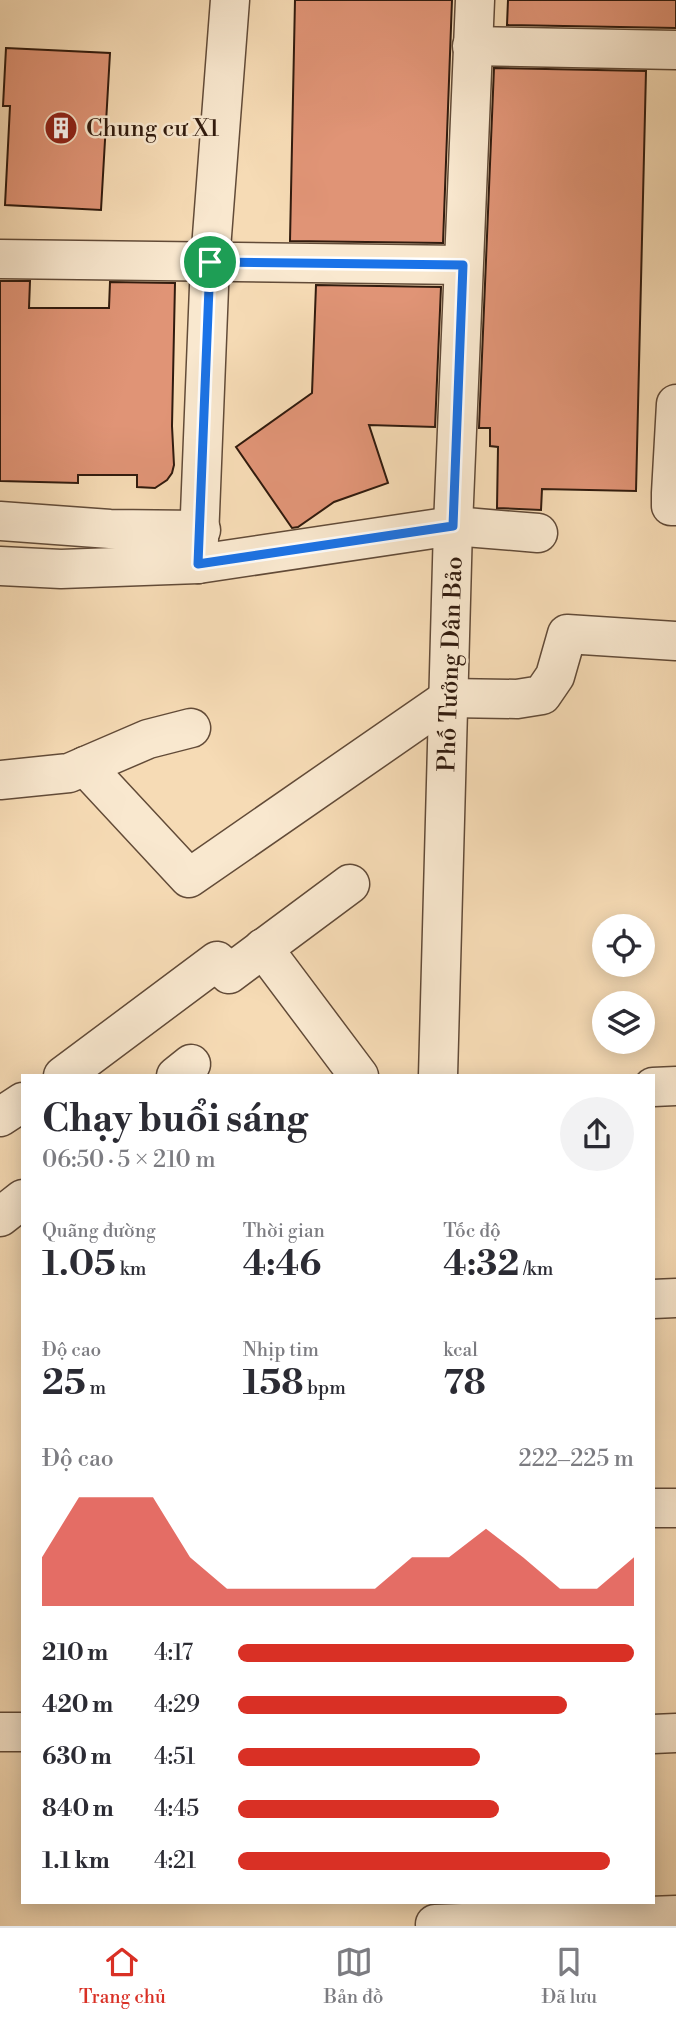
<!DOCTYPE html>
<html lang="vi">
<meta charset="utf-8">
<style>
body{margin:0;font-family:"Libre Bodoni",serif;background:#f2f2f3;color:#2b2b33;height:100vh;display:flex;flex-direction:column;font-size:26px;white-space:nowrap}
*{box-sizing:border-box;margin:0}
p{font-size:23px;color:#7c7c81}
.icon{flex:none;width:38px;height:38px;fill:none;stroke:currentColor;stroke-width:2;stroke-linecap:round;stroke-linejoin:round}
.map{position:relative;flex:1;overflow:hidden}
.sheet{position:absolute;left:21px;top:1074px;width:634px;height:830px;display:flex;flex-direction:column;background:#fff;border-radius:0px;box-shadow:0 4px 18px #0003}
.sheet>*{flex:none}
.fabs{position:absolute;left:592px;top:914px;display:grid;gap:14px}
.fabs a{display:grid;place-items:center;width:63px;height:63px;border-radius:50%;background:#fff;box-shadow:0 4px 18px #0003;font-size:35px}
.pin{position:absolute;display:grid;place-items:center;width:60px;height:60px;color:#fff;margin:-30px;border:4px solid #fff;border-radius:50%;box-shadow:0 2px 7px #0007}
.round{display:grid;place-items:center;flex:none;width:74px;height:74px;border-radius:37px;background:#f2f2f3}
.summary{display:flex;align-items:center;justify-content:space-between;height:119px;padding:0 21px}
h1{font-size:38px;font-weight:700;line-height:52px}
.metrics{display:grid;grid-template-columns:repeat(3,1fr);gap:10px;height:119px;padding:7px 21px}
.metrics div{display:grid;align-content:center}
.metrics b{font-size:35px;font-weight:700}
.metrics small{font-size:19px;font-weight:400}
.metrics p{font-size:19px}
.chart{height:196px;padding:14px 21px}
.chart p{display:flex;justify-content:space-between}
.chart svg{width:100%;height:126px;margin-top:7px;fill:#d93025;opacity:.7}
ul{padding:0 21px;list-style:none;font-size:23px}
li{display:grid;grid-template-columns:112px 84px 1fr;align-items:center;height:52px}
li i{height:18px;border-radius:9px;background:#d93025}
.dock{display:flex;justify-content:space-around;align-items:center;height:98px;border-top:2px solid #e1e1e2;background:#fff;font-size:19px;color:#7c7c81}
.dock a{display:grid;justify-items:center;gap:4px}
.dock .on{color:#d93025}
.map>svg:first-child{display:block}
.building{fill:#e09476;stroke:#311b0e;stroke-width:2}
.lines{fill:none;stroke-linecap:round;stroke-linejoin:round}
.minor-casing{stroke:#624b38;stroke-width:41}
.minor{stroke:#f9e8cf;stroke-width:38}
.route-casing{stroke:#fff;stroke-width:14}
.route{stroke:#1a73e8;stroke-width:9}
.labels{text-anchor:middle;stroke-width:5;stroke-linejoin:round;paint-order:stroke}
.poi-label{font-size:24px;fill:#311b0e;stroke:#f9e8cf;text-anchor:start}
.street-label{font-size:24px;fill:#311b0e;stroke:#f9e8cf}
</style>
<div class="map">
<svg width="676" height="1926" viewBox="0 0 676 1926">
<rect width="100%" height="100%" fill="#f6dbb5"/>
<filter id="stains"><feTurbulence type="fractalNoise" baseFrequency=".00286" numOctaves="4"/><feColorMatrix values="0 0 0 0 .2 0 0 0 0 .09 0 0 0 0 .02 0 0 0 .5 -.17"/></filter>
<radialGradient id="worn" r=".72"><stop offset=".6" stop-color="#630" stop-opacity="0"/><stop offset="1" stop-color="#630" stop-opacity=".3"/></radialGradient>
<g class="building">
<path d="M295,0H452L443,243L290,241Z"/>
<path d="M508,0H676V28L507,25Z"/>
<path d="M6,48L110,53L101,210L5,205L10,106H3Z"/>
<path d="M494,68L646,71L636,491L542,489L541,510L497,508L498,447L490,446V428H479Z"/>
<path d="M0,281H30L29,308H109L110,282L175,283L172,426L174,465L172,473L167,480L155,488L137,487V475H78V483L0,481Z"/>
<path d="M316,285L441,287L435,427L369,425L388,483L334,502L298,527L292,528L236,447L312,393Z"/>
</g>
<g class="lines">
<defs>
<g id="minor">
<path d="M472,46L676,50"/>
<path d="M0,259L463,265"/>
<path d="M676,404L671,493V506H676"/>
<path d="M0,521L110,529L201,530"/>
<path d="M198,564L210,262L230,0"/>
<path d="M0,566L61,569L198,564L453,526L538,533"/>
<path d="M85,766L189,878L449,698L517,699L542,695L555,676L567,634L676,641"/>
<path d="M0,780L69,773L148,739L191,728"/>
<path d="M263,948L359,1076"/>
<path d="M63,1076L217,961L229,974L350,884"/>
<path d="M176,1076L191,1064"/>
<path d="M438,1076L453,526L475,0"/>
<path d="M653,1087L676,1086"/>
<path d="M0,1117L23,1102"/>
<path d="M0,1217L23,1199"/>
<path d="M653,1299L676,1298"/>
<path d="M653,1508H676"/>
<path d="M0,1732H23"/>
<path d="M653,1734L676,1733"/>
<path d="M435,1924L676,1915"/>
</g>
</defs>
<use href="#minor" class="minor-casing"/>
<use href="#minor" class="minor"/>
</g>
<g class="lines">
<defs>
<path id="route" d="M210,262L463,265L453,526L198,564Z"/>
</defs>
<use href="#route" class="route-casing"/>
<use href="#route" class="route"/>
</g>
<defs>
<symbol id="building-disc" viewBox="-11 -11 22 22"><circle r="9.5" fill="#8f2418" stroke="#f9e8cf"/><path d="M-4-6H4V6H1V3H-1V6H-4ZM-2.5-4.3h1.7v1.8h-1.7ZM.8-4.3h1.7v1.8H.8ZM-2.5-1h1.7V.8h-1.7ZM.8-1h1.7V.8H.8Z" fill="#fff"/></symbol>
</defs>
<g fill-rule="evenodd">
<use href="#building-disc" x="42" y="109" width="38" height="38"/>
</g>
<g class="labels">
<g class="poi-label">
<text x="86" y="136">Chung cư X1</text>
</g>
<g class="street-label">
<text transform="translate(450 664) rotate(-88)" y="8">Phố Tưởng Dân Bảo</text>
</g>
</g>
<rect width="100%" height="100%" filter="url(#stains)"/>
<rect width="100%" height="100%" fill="url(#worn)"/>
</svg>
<div class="fabs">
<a><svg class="icon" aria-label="locate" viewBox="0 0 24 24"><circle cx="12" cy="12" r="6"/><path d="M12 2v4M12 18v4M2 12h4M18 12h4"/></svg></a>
<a><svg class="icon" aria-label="layers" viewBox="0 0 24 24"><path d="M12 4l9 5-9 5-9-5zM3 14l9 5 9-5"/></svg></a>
</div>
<div class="pin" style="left:210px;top:262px;background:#1e9e55"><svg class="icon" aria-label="arrive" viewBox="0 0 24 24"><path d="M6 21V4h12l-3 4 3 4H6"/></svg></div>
<section class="sheet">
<div class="summary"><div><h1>Chạy buổi sáng</h1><p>06:50 · 5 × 210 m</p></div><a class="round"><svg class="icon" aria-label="share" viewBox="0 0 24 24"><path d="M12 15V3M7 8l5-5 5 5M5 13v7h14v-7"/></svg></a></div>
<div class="metrics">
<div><p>Quãng đường</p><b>1.05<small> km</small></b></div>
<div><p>Thời gian</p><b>4:46</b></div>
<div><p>Tốc độ</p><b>4:32<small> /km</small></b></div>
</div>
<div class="metrics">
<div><p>Độ cao</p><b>25<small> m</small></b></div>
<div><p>Nhịp tim</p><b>158<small> bpm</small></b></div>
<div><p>kcal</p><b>78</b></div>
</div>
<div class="chart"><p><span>Độ cao</span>222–225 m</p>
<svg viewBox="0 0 160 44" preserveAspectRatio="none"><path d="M0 44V27L10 6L20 6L30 6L40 27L50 38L60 38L70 38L80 38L90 38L100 27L110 27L120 17L130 27L140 38L150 38L160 27V44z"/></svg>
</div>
<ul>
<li><b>210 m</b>4:17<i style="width:100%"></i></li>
<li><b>420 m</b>4:29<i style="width:83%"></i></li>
<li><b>630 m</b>4:51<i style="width:61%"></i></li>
<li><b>840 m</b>4:45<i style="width:66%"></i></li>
<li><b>1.1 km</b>4:21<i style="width:94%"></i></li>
</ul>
</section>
</div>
<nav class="dock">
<a class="on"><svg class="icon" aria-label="home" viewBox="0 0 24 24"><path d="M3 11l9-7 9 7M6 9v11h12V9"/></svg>Trang chủ</a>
<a><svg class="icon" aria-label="map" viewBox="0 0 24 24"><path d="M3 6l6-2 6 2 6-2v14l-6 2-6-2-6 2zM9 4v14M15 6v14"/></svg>Bản đồ</a>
<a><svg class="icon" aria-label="saved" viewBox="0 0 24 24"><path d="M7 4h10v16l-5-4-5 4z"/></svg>Đã lưu</a>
</nav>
